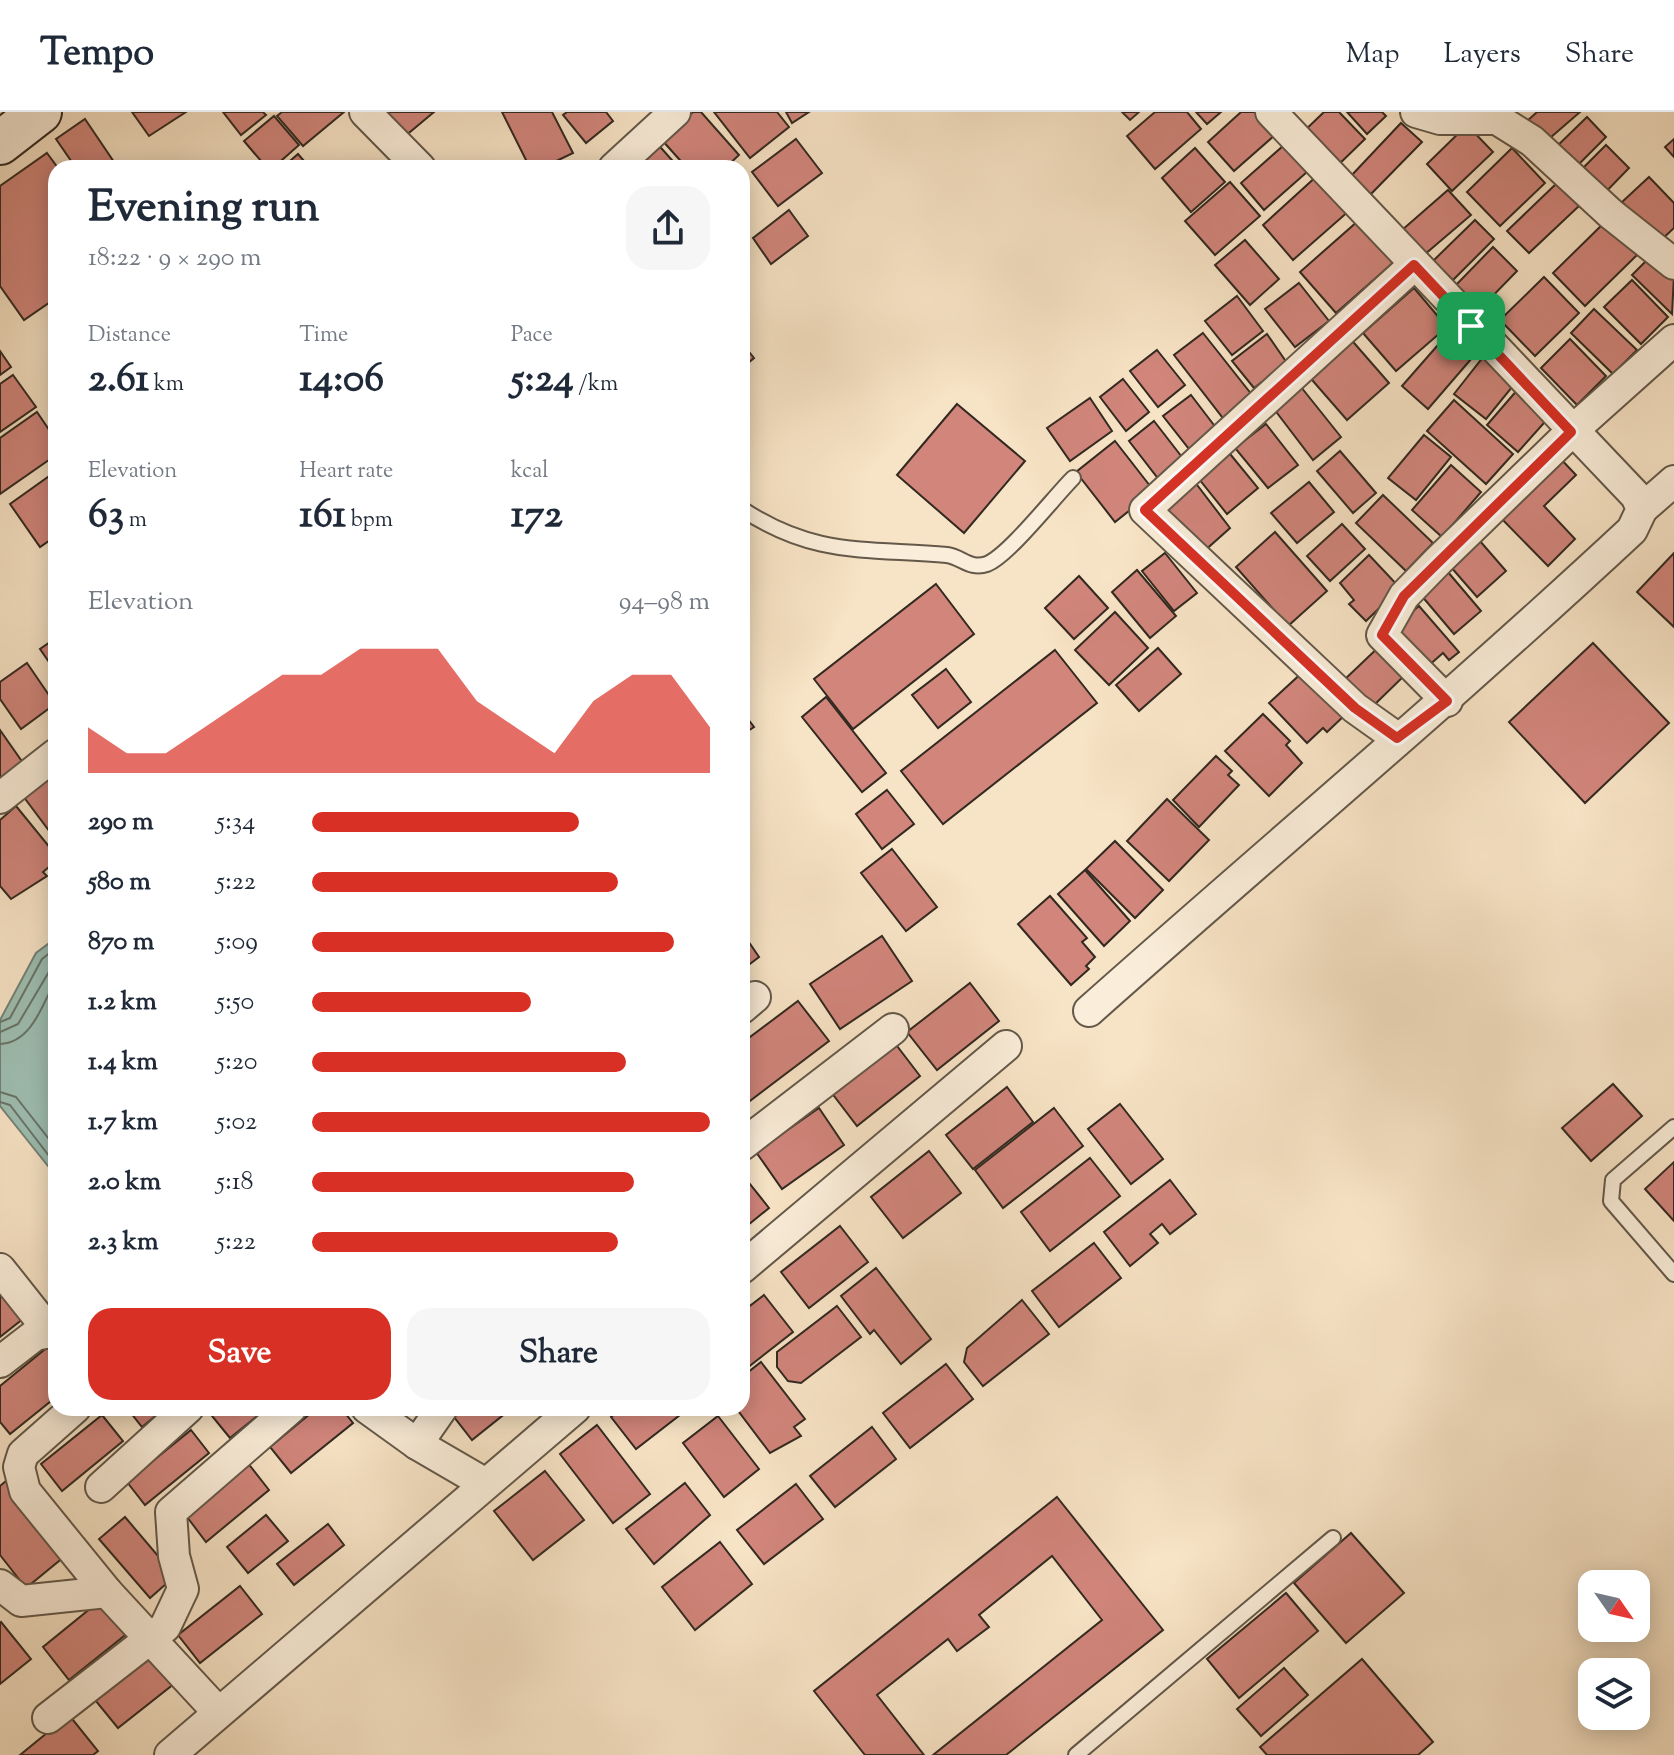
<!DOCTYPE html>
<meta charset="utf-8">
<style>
body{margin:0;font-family:"Sorts Mill Goudy",serif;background:#f6f6f7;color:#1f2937;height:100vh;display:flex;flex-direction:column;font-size:30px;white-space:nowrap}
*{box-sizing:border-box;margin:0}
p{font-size:26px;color:#747a83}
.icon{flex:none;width:44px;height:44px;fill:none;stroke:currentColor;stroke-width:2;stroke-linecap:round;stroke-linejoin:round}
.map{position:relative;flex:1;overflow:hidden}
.side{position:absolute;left:48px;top:48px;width:702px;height:1256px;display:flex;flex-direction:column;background:#fff;border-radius:24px;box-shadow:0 4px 20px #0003}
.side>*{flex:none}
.needle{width:52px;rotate:124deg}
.buttons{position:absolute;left:1578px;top:1458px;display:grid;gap:16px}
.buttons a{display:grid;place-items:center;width:72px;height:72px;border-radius:16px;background:#fff;box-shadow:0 4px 20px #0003;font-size:40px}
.pin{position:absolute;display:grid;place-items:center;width:68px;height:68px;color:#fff;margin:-34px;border-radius:16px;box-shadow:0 4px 12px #0006}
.round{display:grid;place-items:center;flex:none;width:84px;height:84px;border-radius:24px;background:#f6f6f7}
.head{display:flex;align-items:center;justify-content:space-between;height:136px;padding:0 40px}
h1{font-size:44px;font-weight:700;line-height:60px}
.figures{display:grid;grid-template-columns:repeat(3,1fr);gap:12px;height:136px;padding:8px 40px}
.figures div{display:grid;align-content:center}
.figures b{font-size:40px;font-weight:700}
.figures small{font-size:22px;font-weight:400}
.figures p{font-size:22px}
.chart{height:224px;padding:16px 40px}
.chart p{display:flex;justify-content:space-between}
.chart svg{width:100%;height:144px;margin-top:8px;fill:#d93025;opacity:.7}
.primary-button{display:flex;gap:16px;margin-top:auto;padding:16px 40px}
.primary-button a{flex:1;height:92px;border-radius:24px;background:#d93025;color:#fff;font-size:32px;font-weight:700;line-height:92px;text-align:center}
.primary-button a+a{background:#f6f6f7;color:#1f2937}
ul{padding:0 40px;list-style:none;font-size:26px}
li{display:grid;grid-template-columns:128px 96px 1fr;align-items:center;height:60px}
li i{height:20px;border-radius:10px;background:#d93025}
header{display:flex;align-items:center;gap:48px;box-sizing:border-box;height:112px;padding:0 40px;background:#fff;border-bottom:2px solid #e0e1e3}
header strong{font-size:38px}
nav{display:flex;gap:44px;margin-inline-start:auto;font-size:28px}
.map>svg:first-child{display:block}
.water{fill:#9ebeb1;stroke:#738277;stroke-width:2}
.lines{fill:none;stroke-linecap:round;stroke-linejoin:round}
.shore{stroke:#687468;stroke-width:2}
.building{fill:#d1857b;stroke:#322920;stroke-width:2}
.lane-casing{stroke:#635849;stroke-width:18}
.street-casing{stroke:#635849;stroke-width:34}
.secondary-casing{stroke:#322920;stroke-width:46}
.lane{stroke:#faedd9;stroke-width:14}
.street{stroke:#faedd9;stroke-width:30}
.secondary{stroke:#faedd9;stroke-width:42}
.route-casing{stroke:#fff;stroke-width:16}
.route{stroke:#d93025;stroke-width:10}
</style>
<header>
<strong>Tempo</strong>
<nav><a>Map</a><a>Layers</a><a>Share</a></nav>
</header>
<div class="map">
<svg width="1674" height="1643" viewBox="0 0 1674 1643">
<rect width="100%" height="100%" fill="#f7e3c5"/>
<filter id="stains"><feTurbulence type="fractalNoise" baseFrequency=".0025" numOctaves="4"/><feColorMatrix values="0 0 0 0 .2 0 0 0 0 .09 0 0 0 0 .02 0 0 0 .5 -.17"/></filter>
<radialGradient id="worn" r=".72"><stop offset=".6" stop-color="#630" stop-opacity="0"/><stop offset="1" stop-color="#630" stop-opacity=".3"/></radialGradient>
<path class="water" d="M56,826V1064L0,994V908L36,841Z"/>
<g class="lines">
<g class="shore">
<path d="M0,910L10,906L42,847L56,836"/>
<path d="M0,920L18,912L56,848"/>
<path d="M0,932C32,931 43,891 56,867"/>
<path d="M0,980L16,985L56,1036"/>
<path d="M0,990L10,993L56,1053"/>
</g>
</g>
<g class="building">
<path d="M132,0H186L149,24Z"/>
<path d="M223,0H263L266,3L241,23Z"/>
<path d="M282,0H344L303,34L277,4Z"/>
<path d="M385,0H434L404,25Z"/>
<path d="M502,0H552L573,41L542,56H530Z"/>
<path d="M567,0H606L613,9L586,31L563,3Z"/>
<path d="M693,0H701L739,43L725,56H687L661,27Z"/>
<path d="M714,0H777L789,15L750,46Z"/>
<path d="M786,0H809L792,11Z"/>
<path d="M1122,0H1139L1130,8Z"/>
<path d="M1155,0H1187L1201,17L1155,57L1127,24Z"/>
<path d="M1196,0H1221L1207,12Z"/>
<path d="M1241,0H1255L1275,23L1234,59L1208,30Z"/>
<path d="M1324,0H1339L1365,27L1333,58L1300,23Z"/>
<path d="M1347,0H1382L1386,4L1367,22Z"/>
<path d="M1537,0H1580L1543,32L1525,11Z"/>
<path d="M274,4L299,33L273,56H267L244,29Z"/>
<path d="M1587,5L1606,25L1571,60L1551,40Z"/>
<path d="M85,7L114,50L105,56H76L56,27Z"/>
<path d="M1401,11L1422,30L1369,84L1350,65Z"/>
<path d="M1467,13L1493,40L1452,79L1427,52Z"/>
<path d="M796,27L822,61L778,94L752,60Z"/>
<path d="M1674,27V45L1665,35Z"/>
<path d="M654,28L679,56H624Z"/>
<path d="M1606,33L1629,56L1597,89L1574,65Z"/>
<path d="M1283,34L1307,60L1264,98L1241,71Z"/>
<path d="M1195,36L1225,70L1191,100L1162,66Z"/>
<path d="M1512,36L1545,71L1500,114L1467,80Z"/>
<path d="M47,41L58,56L56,186L24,208L0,174V74Z"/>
<path d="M298,42L310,56H282Z"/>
<path d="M1318,63L1350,98L1293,148L1263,113Z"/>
<path d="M1649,65L1674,91V116L1659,130L1622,90Z"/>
<path d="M1230,70L1260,104L1215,143L1185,109Z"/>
<path d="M1557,71L1579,94L1529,141L1507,119Z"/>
<path d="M1448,78L1471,103L1424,143L1402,118Z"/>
<path d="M789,98L808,124L771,152L753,126Z"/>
<path d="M1475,108L1494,127L1453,168L1433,149Z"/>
<path d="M1607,108L1639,141L1585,194L1553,161Z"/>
<path d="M1358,109L1394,150L1336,201L1300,160Z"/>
<path d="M1245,128L1279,167L1250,193L1215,153Z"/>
<path d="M1493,135L1517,159L1478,199L1454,175Z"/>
<path d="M1653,142L1674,163L1672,202L1632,163Z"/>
<path d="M1544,165L1579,201L1535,244L1500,208Z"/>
<path d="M1632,168L1668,205L1641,232L1604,195Z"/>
<path d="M1299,171L1329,209L1295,235L1265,197Z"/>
<path d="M1414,176L1447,215L1396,259L1363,221Z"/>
<path d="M1237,184L1263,219L1232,243L1205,209Z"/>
<path d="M1594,197L1637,238L1613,262L1571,221Z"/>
<path d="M1452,217L1478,239L1428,297L1402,274Z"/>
<path d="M1203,221L1256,288L1226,310L1174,243Z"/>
<path d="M1267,222L1287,251L1254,276L1232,249Z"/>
<path d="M1348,224L1389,271L1347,308L1306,261Z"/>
<path d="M1570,227L1606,264L1577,293L1541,256Z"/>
<path d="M742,231L754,246L742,256Z"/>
<path d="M1157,238L1185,273L1158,295L1130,259Z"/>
<path d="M0,239L11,255L0,263Z"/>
<path d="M1484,244L1517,269L1486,307L1454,282Z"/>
<path d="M13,263L36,295L0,320V272Z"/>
<path d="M1123,267L1149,300L1126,319L1100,285Z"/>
<path d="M1301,275L1341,325L1313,348L1274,297Z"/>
<path d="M1519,276L1551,303L1518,340L1487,313Z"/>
<path d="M1191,283L1220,321L1193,342L1163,304Z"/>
<path d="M1090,286L1112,319L1070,349L1047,316Z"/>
<path d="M1454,288L1513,342L1486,372L1427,319Z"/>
<path d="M957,292L1025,349L964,421L897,363Z"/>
<path d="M37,300L56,328V343L0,382V326Z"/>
<path d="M1154,309L1185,349L1160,369L1129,329Z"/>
<path d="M1266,312L1298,353L1268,376L1235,336Z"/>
<path d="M1424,323L1451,345L1416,388L1388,366Z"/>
<path d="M1115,329L1154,379L1115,410L1076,360Z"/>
<path d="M1226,337L1258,376L1227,402L1195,362Z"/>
<path d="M1340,339L1376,381L1353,401L1317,359Z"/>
<path d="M1557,343L1576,363L1544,394L1575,427L1548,454L1497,402Z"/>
<path d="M1451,353L1481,380L1442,425L1412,398Z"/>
<path d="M55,360L56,424L40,435L10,392Z"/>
<path d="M1191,365L1230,416L1202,441L1161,395Z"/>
<path d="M1309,370L1334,400L1297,431L1271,401Z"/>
<path d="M1383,383L1433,431L1406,459L1356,411Z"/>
<path d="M1342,412L1365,437L1330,469L1307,444Z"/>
<path d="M1275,420L1327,479L1288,514L1236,455Z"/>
<path d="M1473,421L1506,459L1477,485L1444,447Z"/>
<path d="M1165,441L1197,481L1174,499L1142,459Z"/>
<path d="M1674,441V515L1637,480Z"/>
<path d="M1369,443L1400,476L1366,509L1349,492L1354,488L1340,471Z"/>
<path d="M1442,453L1481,499L1454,522L1415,476Z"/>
<path d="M1137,458L1176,504L1150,526L1112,480Z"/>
<path d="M1079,464L1108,496L1074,527L1045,496Z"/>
<path d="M936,472L974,522L853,617L814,567Z"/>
<path d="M1419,494L1459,540L1449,548L1443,541L1427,555L1393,516Z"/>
<path d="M1115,500L1148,536L1109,573L1075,538Z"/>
<path d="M56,526V560L40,537Z"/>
<path d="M1383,531L1409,559L1371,596L1343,569Z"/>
<path d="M1593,531L1669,611L1585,691L1509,610Z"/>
<path d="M1158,536L1181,562L1139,599L1116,573Z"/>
<path d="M1055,538L1097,591L943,712L901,659Z"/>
<path d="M27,551L55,592L21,617L0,587V570Z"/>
<path d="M946,557L971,590L938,616L912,583Z"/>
<path d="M1305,558L1347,601L1327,620L1323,616L1307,631L1269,591Z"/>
<path d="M826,585L886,661L862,680L802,605Z"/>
<path d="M742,599L754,615L742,623Z"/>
<path d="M1263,602L1290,629L1286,633L1302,651L1269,684L1225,639Z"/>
<path d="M0,618L28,658L0,677Z"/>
<path d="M1216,644L1232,659L1228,663L1239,673L1199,715L1173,688Z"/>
<path d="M55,660L56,661V728L23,684Z"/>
<path d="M887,678L914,712L882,737L856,702Z"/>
<path d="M1167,687L1209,728L1169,769L1127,729Z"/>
<path d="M16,694L56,743V749L43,760L47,764L11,787L0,774V708Z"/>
<path d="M1115,729L1163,778L1135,806L1086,757Z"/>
<path d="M892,737L937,795L906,819L861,761Z"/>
<path d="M1085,758L1130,809L1104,834L1058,782Z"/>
<path d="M1050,784L1087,826L1082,830L1095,845L1086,854L1089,857L1071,873L1018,812Z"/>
<path d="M742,820L759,845L742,858Z"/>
<path d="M882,824L912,869L840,917L810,872Z"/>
<path d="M970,871L999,909L937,958L907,920Z"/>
<path d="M798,889L829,929L742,995V931Z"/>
<path d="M894,930L920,964L857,1014L831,980Z"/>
<path d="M1613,972L1642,1004L1591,1049L1562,1016Z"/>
<path d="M1007,975L1033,1010L973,1057L946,1023Z"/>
<path d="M1120,992L1163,1047L1131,1072L1088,1017Z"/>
<path d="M819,996L844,1033L782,1077L756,1040Z"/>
<path d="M1054,996L1083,1034L1003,1096L975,1058Z"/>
<path d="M929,1039L961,1081L903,1126L871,1085Z"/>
<path d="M1090,1046L1120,1084L1050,1139L1021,1100Z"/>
<path d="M1674,1050V1109L1645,1077Z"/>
<path d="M742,1062L769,1096L742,1118Z"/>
<path d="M1170,1068L1196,1102L1170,1122L1162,1112L1150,1122L1158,1131L1130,1154L1104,1120Z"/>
<path d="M840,1114L868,1150L809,1196L781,1160Z"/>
<path d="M1094,1131L1121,1166L1059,1215L1032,1179Z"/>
<path d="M876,1156L931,1227L901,1252L874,1218L870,1222L841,1184Z"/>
<path d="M0,1176L24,1206L0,1225Z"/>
<path d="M764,1183L793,1220L742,1260V1200Z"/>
<path d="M1022,1188L1049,1222L983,1274L964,1250L967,1236Z"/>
<path d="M837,1194L861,1225L801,1271L788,1269L777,1255V1240Z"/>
<path d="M49,1234L56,1243V1285L10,1322L0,1310V1274Z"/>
<path d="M761,1250L805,1307L794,1315L801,1324L770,1341L736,1296H742V1265Z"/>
<path d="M946,1252L973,1287L910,1336L883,1301Z"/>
<path d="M127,1296H165L142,1315Z"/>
<path d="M222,1296H267L230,1326L212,1304Z"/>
<path d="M317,1296H341L353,1311L291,1361L270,1335Z"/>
<path d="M447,1296H512L472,1328Z"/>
<path d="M622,1296H689L636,1337L611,1305Z"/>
<path d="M102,1303L123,1329L62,1379L41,1352Z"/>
<path d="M718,1304L759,1357L724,1385L683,1331Z"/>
<path d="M597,1313L650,1382L613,1411L560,1342Z"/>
<path d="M872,1315L896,1347L835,1395L810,1364Z"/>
<path d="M191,1318L209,1341L145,1393L127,1370Z"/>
<path d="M247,1350L269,1378L206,1430L184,1401Z"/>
<path d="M545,1359L584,1408L533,1448L494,1399Z"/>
<path d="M6,1369L65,1444L26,1476L0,1443V1374Z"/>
<path d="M685,1371L710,1403L654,1452L626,1417Z"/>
<path d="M796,1372L823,1407L764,1452L737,1418Z"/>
<path d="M1057,1385L1163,1518L1006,1643H933L1102,1508L1052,1444L979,1503L989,1515L957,1539L948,1527L877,1583L924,1643H865L814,1579Z"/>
<path d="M266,1403L288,1429L248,1461L227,1435Z"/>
<path d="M125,1405L175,1464L150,1486L99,1427Z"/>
<path d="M328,1412L344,1433L294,1473L277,1452Z"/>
<path d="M1351,1421L1404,1481L1346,1531L1294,1471Z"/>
<path d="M720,1430L752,1472L695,1518L662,1475Z"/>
<path d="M240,1474L262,1502L200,1551L178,1523Z"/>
<path d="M1286,1481L1318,1519L1239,1586L1207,1547Z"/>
<path d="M107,1483L134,1516L69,1568L43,1535Z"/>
<path d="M1,1510L31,1547L0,1572V1511Z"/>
<path d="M152,1542L175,1571L118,1616L95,1588Z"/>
<path d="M1362,1547L1433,1630L1418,1643H1267L1260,1635Z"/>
<path d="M1284,1556L1308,1583L1261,1624L1237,1597Z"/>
<path d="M69,1603L98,1639L93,1643H20Z"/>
</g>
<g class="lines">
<defs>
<g id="lane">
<path d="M742,397C814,445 866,436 947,443C962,445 970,458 987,452C1009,443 1054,385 1073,366"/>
<path d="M1674,1015L1613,1068L1611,1089L1674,1162"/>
<path d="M1076,1643L1333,1426"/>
</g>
<g id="street">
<path d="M365,0L420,56"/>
<path d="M1416,0L1440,7H1497L1532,29L1611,102L1674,152"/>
<path d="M614,56L675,0"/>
<path d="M1642,397L1674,369"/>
<path d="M1447,589L1382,523L1404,484L1439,448L1571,320L1674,228"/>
<path d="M1397,626L1355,596L1145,398L1414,153"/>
<path d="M0,686L56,642"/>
<path d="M742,896L755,885"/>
<path d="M1089,899C1270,738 1455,583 1632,418L1642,397L1636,384L1271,0"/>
<path d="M742,1033L893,917"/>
<path d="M742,1156L1006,934"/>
<path d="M0,1157L50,1220"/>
<path d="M0,1250L35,1223L50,1220L56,1223"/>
<path d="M75,1296L23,1342L19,1355L25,1379L107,1480L218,1600"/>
<path d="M367,1296L417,1332L484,1371"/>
<path d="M417,1332L442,1296"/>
<path d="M101,1375L188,1296"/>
<path d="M0,1473L21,1489L107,1480"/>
<path d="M48,1606L165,1515L183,1477L174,1444L171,1400L291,1296"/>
<path d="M170,1643L575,1296"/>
</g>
<path id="secondary" d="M0,31L40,0"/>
</defs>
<use href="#lane" class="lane-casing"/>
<use href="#street" class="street-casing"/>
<use href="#secondary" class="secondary-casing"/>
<use href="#lane" class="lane"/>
<use href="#street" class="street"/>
<use href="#secondary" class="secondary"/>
</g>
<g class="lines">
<defs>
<path id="route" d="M1414,153L1571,320L1404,484L1382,523L1447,589L1397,626L1355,596L1145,398Z"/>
</defs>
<use href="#route" class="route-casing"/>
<use href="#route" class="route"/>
</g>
<rect width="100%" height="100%" filter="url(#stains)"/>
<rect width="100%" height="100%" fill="url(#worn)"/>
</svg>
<div class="buttons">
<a><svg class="needle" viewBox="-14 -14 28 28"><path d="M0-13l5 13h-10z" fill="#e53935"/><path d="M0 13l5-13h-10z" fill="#747a83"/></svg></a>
<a><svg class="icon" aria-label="layers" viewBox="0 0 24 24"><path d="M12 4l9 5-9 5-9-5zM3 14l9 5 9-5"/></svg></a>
</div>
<div class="pin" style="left:1471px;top:214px;background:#1e9e55"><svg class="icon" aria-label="arrive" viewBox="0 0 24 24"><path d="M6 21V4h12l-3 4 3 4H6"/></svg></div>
<section class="side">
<div class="head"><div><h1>Evening run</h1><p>18:22 · 9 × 290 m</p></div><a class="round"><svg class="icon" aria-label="share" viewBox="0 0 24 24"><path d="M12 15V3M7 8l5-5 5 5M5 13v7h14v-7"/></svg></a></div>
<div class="figures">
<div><p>Distance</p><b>2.61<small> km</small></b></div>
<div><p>Time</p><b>14:06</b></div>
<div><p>Pace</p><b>5:24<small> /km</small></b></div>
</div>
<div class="figures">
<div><p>Elevation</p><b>63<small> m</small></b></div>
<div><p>Heart rate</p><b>161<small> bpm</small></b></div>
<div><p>kcal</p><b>172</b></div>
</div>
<div class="chart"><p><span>Elevation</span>94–98 m</p>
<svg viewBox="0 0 160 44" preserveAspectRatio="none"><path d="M0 44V30L10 38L20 38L30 30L40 22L50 14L60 14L70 6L80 6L90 6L100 22L110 30L120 38L130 22L140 14L150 14L160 30V44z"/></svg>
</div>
<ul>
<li><b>290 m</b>5:34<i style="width:67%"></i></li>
<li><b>580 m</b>5:22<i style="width:77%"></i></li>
<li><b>870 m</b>5:09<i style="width:91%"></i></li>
<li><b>1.2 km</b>5:50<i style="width:55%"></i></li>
<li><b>1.4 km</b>5:20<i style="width:79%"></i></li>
<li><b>1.7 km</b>5:02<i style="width:100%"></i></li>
<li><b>2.0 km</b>5:18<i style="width:81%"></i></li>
<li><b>2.3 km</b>5:22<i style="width:77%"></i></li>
</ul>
<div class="primary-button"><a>Save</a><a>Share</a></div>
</section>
</div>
